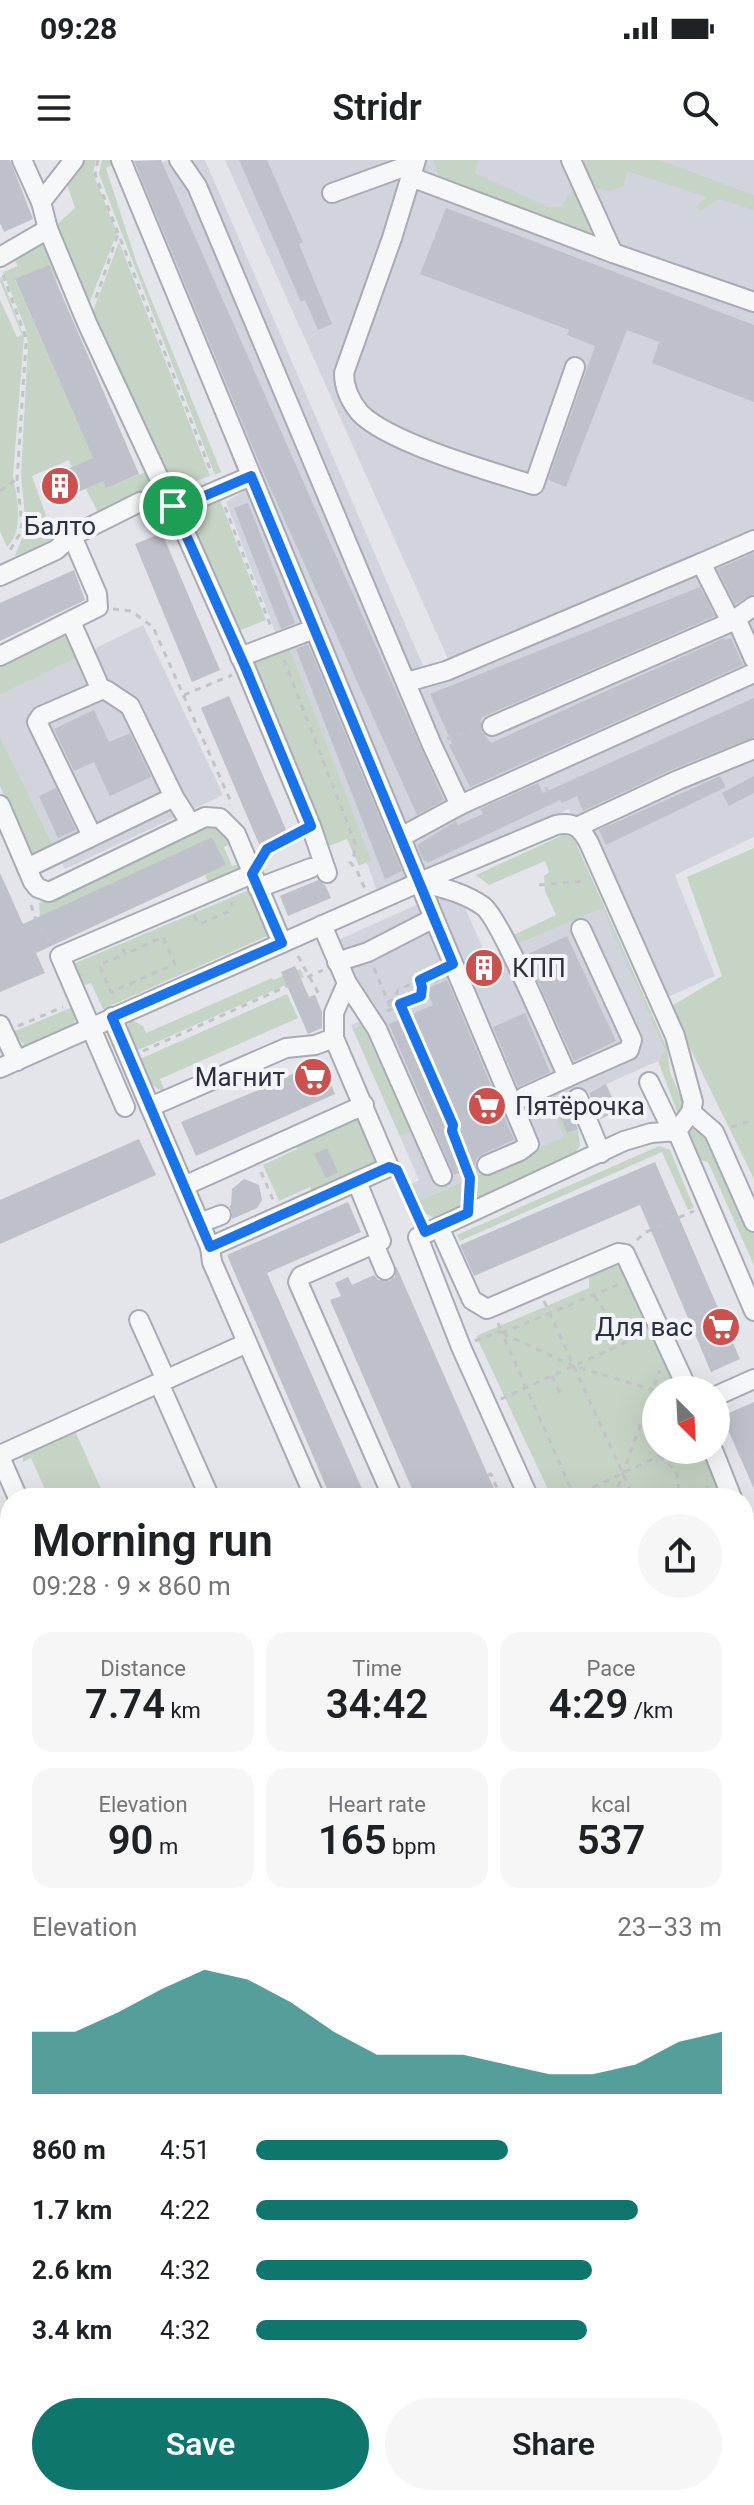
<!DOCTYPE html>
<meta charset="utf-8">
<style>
body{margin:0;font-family:Roboto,sans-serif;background:#f6f6f6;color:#202124;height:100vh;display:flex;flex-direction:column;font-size:30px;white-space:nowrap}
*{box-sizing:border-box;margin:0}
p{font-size:26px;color:#757577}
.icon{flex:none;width:44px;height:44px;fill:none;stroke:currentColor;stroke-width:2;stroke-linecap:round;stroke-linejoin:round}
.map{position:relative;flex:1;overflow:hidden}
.details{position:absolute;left:0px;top:1328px;width:754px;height:1018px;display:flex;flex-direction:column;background:#fff;border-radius:32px 32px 0 0;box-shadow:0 8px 32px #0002}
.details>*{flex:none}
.needle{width:52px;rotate:156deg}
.fabs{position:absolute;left:642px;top:1216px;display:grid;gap:16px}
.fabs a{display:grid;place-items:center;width:88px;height:88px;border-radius:50%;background:#fff;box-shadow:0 8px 32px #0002;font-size:40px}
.pin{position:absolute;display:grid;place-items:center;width:68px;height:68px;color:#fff;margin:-34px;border:4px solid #fff;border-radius:50%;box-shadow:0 2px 8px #0007}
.round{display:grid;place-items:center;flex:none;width:84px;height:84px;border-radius:42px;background:#f6f6f6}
.head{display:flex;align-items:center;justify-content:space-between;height:136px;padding:0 32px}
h1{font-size:44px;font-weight:600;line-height:60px}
.metrics{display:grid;grid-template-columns:repeat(3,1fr);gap:12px;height:136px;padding:8px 32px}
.metrics div{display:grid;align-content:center;border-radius:20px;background:#f6f6f6;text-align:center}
.metrics b{font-size:40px;font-weight:600}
.metrics small{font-size:22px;font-weight:400}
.metrics p{font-size:22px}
.chart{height:224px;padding:16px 32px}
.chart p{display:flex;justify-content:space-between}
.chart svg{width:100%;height:144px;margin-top:8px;fill:#0f766e;opacity:.7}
.primary-button{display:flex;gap:16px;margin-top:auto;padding:16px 32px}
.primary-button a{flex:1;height:92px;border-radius:48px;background:#0f766e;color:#fff;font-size:32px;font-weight:600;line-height:92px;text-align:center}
.primary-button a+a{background:#f6f6f6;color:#202124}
ul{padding:0 32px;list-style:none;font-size:26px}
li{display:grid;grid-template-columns:128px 96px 1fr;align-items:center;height:60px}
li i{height:20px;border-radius:10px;background:#0f766e}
.status{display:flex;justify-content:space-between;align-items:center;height:56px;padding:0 40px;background:#fff;direction:ltr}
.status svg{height:22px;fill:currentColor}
header{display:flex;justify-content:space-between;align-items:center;height:104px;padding:0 32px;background:#fff;font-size:36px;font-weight:600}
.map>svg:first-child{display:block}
.built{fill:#d1d4dd}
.green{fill:#c6d4c5}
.building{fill:#bec0ca}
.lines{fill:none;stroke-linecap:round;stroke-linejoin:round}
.minor-casing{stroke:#a8abb5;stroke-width:22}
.path{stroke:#c1c3c9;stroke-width:3;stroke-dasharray:6 6;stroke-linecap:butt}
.minor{stroke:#f6f7f9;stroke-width:18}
.route-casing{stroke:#fff;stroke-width:16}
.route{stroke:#1a73e8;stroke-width:10}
.labels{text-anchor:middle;stroke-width:8;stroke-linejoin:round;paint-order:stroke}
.poi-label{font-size:26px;fill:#2c3042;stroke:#f3f4f8;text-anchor:start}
</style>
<div class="status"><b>09:28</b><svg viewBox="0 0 49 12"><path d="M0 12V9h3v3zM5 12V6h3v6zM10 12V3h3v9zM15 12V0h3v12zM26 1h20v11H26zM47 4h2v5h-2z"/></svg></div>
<header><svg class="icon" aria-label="menu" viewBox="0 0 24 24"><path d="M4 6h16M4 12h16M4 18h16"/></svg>Stridr<svg class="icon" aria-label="search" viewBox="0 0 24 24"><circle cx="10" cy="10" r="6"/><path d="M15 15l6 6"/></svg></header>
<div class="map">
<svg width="754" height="2345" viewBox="0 0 754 2345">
<rect width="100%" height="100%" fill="#e3e5eb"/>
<g class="built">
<path d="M168,0H205L430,522L449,501L225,0H754V677L675,715L715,816L656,842L569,649L380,740L369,708L355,683L226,342L244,331L128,18Z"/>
<path d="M143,465L223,635L65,709L0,576V535Z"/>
<path d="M441,734L463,743L487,798L602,747L665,891L658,901L553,948L565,977L421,1040L413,1023L419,1020L351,865L371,856L338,780Z"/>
</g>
<g class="green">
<path d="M80,0H96L93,13L117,73L87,149L53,68L75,48L66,21Z"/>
<path d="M102,0H113L114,4L106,8L137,104L221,312L215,315L99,14Z"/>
<path d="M433,0H478L475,13L548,47H562L567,37L576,29L595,69L589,79L439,16Z"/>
<path d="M582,0H659L754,35V50L719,39L701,51L696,47L707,37L627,11L624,26L610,31L595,28Z"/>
<path d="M49,81L63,115L55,120H15L106,327L151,310L159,328L99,354L86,329L81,331L69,300L32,316L55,381L15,396L26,368L21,315L28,184L25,167L3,112L18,106L13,96Z"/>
<path d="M119,82L210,316L187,324L183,335L168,322L92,154Z"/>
<path d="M1,116L24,177L13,316C17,339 25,369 7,387L0,371V140L17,177L22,175L0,121Z"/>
<path d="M220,340L266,460L233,473L187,355Z"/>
<path d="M68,474L80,496L0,535V506L58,475Z"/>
<path d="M287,482L371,700L359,706L347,679L326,687L248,497Z"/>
<path d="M0,576L56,691L31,700L0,626Z"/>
<path d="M213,665L229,670L234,682L224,687L232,706L243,703L242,711L209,724L205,715L225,705L212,677L40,757L39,743Z"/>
<path d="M563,675L571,676L575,681L667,888L670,912L684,945V951L678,954L658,901L665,891L602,748L518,784L511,776L556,755L545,731L544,716L549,712L545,701L489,725L476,715Z"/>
<path d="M754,688V1019L670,847L722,816L687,717Z"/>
<path d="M249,730L255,734L274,773L103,849L91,823L82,826L73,804Z"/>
<path d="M300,809L304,817L136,891L128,872V864L132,860L143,866L146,873L272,818L273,820Z"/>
<path d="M287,834L298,858L160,919L165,931C149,929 146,912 140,899Z"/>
<path d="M75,846L76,860L71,867L25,886L13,872Z"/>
<path d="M362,865L411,971L400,976L353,869Z"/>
<path d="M555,946L567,973L578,969L580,986L572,997L436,1059L423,1052L416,1038L413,1039L407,1025L413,1023L421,1040L564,977L552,948Z"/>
<path d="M355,957L362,959L380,998L376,1004L312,1031L310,1027L279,1041L263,1005L297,989L296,983Z"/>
<path d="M697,962L743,1046L754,1071V1105L708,1002L693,998L685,972Z"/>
<path d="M659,986L670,990L694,1048L688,1050L662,992L460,1081L457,1075Z"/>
<path d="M619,1102L681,1230H656V1290H706L726,1338H552L476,1176L589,1128V1116Z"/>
<path d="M75,1271L105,1338H49L31,1298L23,1302V1294Z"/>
</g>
<g class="building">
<path d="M0,0H10L33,59L4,72L0,63Z"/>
<path d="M161,0L444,640L417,655L261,307L134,1Z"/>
<path d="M239,0H267L303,82L299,84L332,164L318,170L305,140L301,142Z"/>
<path d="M446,48L754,165V242L652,203L659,182L627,170L566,327L548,320L595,186L567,175L569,170L420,114Z"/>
<path d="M49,105L139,314L106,328L103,321L50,344L40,321L93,298L15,119Z"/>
<path d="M248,343L295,463L281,469L234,348Z"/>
<path d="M162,373L220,510L192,522L135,384Z"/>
<path d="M754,393V434L735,444L717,409Z"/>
<path d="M74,410L85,440L0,481V443Z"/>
<path d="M700,427L715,456L487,555L481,558V571L491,583L724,478L725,480L731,478L743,505L470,627L449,585L452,583L430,534Z"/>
<path d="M308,484L402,711L385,719L296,489Z"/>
<path d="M229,536L287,672L259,684L201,548Z"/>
<path d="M754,538V577L673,609L583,651L577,636L562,643L560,640L427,703L426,700L424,701L417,685L456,661L458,665L483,654L480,649L538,623L543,633Z"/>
<path d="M94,550L109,582L130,573L151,617L110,636L94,602L74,611L54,569Z"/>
<path d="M720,616L726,627L606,685L599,670Z"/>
<path d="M754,616V633L729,646L722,633Z"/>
<path d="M56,628L76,670L58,678L39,636Z"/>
<path d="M212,677L226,705L36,793L45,813L0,832V713L23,764Z"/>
<path d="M318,720L325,725L331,738L288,756L280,736Z"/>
<path d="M567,776L616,881L574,901L526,795Z"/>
<path d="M295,806L309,837L315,835L322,852V868L308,874L281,812Z"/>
<path d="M447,820L514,980L482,994L477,998L475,1006L454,1015L389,864L433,845L426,829Z"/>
<path d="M525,853L550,912L518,927L493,867Z"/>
<path d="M320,900L335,934L196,996L181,962L266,927Z"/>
<path d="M606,924L618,951L600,959L589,933Z"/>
<path d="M565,942H567L578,969L567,973L555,946Z"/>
<path d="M139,979L156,1015L0,1084V1040Z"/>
<path d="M327,988L338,1012L326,1018L314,994Z"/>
<path d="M655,1002L740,1199L711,1212L640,1045L474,1116L460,1085Z"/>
<path d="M244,1019L259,1025L262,1040L257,1048L232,1059V1052L229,1046L231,1045L232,1029Z"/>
<path d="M348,1042L361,1072L267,1113L366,1338H331L227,1095Z"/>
<path d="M396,1106L498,1338H416L330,1140L341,1136L335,1123L348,1117L352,1125L374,1115L378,1120L389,1121L395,1117Z"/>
<path d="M754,1242V1329L722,1256Z"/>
</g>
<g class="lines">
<defs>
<g id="minor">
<path d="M22,0L41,42L48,69L87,163L159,318"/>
<path d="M121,0L434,758L368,792L337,802"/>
<path d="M179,0L197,26L432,585L460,645L401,677"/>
<path d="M571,0L613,93L754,142"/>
<path d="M415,3L392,78L344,213C344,228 350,241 360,253C389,283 492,312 534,325L575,207"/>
<path d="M411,17L613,93"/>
<path d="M332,33L415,3L416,0"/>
<path d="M41,42L74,0"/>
<path d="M0,97L48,69"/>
<path d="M165,327L246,509L311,666L327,713"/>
<path d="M701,403L754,380"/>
<path d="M0,416L56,390L72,376L140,342L155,341L173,346L188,343L251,316"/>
<path d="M736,458L754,499"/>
<path d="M71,462L101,530"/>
<path d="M0,496L98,447L97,434L72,376"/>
<path d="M240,497L314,469"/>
<path d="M407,522L446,511L701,403L731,462"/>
<path d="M492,566L731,462L754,446"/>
<path d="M0,645L33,722L38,728L49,732L205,657L220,658L236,674L282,783"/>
<path d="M460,645L754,513"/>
<path d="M577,667L678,620L754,589"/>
<path d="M92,676L37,562L41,556L101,530H106L130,546L174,637L191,664"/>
<path d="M27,708L174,637"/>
<path d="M420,722C442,728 463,732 483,746C501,759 554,888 568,917L629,890L632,880L581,769"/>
<path d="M258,728L311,708"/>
<path d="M434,758L529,984L520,991L487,1005"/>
<path d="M347,823L377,869L442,1016"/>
<path d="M112,857L150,947L286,888L315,885L334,878"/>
<path d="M0,865L17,901"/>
<path d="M0,908L420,722L556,665C574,661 581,668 589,683L675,876L693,942L691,952L677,971"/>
<path d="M649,922L673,972"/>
<path d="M524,937L568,917"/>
<path d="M578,938L601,993"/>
<path d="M125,947L60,796L252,714"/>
<path d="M150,947L210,1087L212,1102L315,1338"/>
<path d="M691,952L714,972L754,1062"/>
<path d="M677,971L754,1151"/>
<path d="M357,1022L381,1081L301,1116L298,1122L393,1338"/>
<path d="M184,1026L364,945"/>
<path d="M200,1063L221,1055"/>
<path d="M439,1067L472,1140L487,1149L618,1093L625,1094L688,1230"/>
<path d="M374,1084L385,1110"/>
<path d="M210,1087L389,1007L334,878V853L347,823L322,765"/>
<path d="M139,1160L166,1220"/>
<path d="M159,1223L210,1338"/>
<path d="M716,1236L754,1219"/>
<path d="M713,1290L732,1338"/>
<path d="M0,1295L247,1183"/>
<path d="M0,1297L18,1338"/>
<path d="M529,1338L461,1187L418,1077L624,981L651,973L677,971"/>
<path d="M744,1446L754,1442"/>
<path d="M744,1477L754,1472"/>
<path d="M0,1490L10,1512"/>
<path d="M0,1807L10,1803"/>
<path d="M578,2336L582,2345"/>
</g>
</defs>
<use href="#minor" class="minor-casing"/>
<g class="path">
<path d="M98,0L95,14L212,314"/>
<path d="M3,115L25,175L26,184L17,319L22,364L19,375L9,392"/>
<path d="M96,138L118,74"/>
<path d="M0,331L17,319"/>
<path d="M225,347L271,467"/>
<path d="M113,449L131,451L153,467L231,642L229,645"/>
<path d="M284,500L355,683L354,695L350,702L357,711L365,729"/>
<path d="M184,535L232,515"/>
<path d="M447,579L477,567"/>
<path d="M546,627L555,649"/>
<path d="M264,693L267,689L294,674"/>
<path d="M539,725L587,721"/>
<path d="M31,745L38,766L51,784"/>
<path d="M194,755L198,763H202L230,751L232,742"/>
<path d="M123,789L125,794L163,777L175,804L111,832L99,805L125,794"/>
<path d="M298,796L321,838"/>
<path d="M374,808L391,849"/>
<path d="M388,842L395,839L398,830L437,812"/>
<path d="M400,844L453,965C461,972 469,992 465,1001L452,971L453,965"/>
<path d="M387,851L421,836L420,828L442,818"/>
<path d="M18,866L63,847"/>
<path d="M143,891L323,810"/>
<path d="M731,967L754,960"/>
<path d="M465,1002L470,1018V1034"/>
<path d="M261,1012L274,1042"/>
<path d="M400,1017L418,1058"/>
<path d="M637,1080L644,1073L694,1051"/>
<path d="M594,1136L608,1156L615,1187"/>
<path d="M544,1141L634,1338"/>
<path d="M498,1163L502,1173L574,1206L656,1231"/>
<path d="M475,1181L501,1171"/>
<path d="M552,1216L560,1233"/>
<path d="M501,1239L644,1174"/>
<path d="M660,1295C664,1303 669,1304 675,1310C680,1317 677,1329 679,1338"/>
<path d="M488,1315L491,1314L501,1338"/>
<path d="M571,1338L671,1290"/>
<path d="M575,1338L502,1173L620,1124"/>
<path d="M614,1338L660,1210"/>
<path d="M684,1338L709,1326"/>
<path d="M749,1513L754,1525"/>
<path d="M744,1925L754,1921"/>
<path d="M744,1973L754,1995"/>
<path d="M700,2336L704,2345"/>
</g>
<use href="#minor" class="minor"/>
</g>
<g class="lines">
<defs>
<path id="route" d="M251,316L453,804L420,820L422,827L421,836L400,844L453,965L452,971L470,1018L468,1053L425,1072L397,1010L389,1007L210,1087L112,857L282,783L252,714L267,689L311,666L246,509L173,346L188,343Z"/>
</defs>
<use href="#route" class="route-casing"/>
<use href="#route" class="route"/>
</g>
<defs>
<symbol id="building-disc" viewBox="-11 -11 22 22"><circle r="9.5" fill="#ca514e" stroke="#f3f4f8"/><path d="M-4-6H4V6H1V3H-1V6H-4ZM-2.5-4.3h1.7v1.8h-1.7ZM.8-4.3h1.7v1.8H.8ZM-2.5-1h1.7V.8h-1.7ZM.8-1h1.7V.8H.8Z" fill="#fff"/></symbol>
<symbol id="supermarket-disc" viewBox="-11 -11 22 22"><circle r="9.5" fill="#ca514e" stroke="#f3f4f8"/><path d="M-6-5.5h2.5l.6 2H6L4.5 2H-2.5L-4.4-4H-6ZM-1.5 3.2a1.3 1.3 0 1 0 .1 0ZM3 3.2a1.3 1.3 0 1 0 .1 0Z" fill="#fff"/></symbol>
</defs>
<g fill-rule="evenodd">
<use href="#building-disc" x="38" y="304" width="44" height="44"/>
<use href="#building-disc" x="462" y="786" width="44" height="44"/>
<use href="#supermarket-disc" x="291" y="895" width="44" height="44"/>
<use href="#supermarket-disc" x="465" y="924" width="44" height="44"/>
<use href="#supermarket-disc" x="699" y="1145" width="44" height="44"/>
</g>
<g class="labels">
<g class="poi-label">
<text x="60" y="375" text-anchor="middle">Балто</text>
<text x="512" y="817">КПП</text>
<text x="285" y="926" text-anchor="end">Магнит</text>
<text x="515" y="955">Пятёрочка</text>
<text x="693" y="1176" text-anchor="end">Для вас</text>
</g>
</g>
</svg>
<div class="fabs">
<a><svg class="needle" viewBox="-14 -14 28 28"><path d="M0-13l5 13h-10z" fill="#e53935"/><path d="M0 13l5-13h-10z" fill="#757577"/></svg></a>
</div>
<div class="pin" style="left:173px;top:346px;background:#1e9e55"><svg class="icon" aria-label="arrive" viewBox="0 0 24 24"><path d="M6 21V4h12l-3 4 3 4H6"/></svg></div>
<section class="details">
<div class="head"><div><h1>Morning run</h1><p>09:28 · 9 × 860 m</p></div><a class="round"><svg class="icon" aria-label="share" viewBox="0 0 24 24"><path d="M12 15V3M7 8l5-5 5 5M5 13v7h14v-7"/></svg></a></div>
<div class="metrics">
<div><p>Distance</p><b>7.74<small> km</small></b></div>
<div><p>Time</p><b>34:42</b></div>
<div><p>Pace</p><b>4:29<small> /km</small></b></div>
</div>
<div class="metrics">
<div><p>Elevation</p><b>90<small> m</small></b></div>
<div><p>Heart rate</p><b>165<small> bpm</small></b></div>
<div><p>kcal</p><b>537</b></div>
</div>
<div class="chart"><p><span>Elevation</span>23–33 m</p>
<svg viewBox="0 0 160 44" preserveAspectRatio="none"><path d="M0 44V25L10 25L20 19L30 12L40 6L50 9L60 16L70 25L80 32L90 32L100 32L110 35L120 38L130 38L140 35L150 28L160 25V44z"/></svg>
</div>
<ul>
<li><b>860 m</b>4:51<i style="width:54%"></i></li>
<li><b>1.7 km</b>4:22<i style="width:82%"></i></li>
<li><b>2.6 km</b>4:32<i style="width:72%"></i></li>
<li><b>3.4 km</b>4:32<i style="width:71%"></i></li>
</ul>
<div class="primary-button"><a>Save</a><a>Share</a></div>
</section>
</div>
